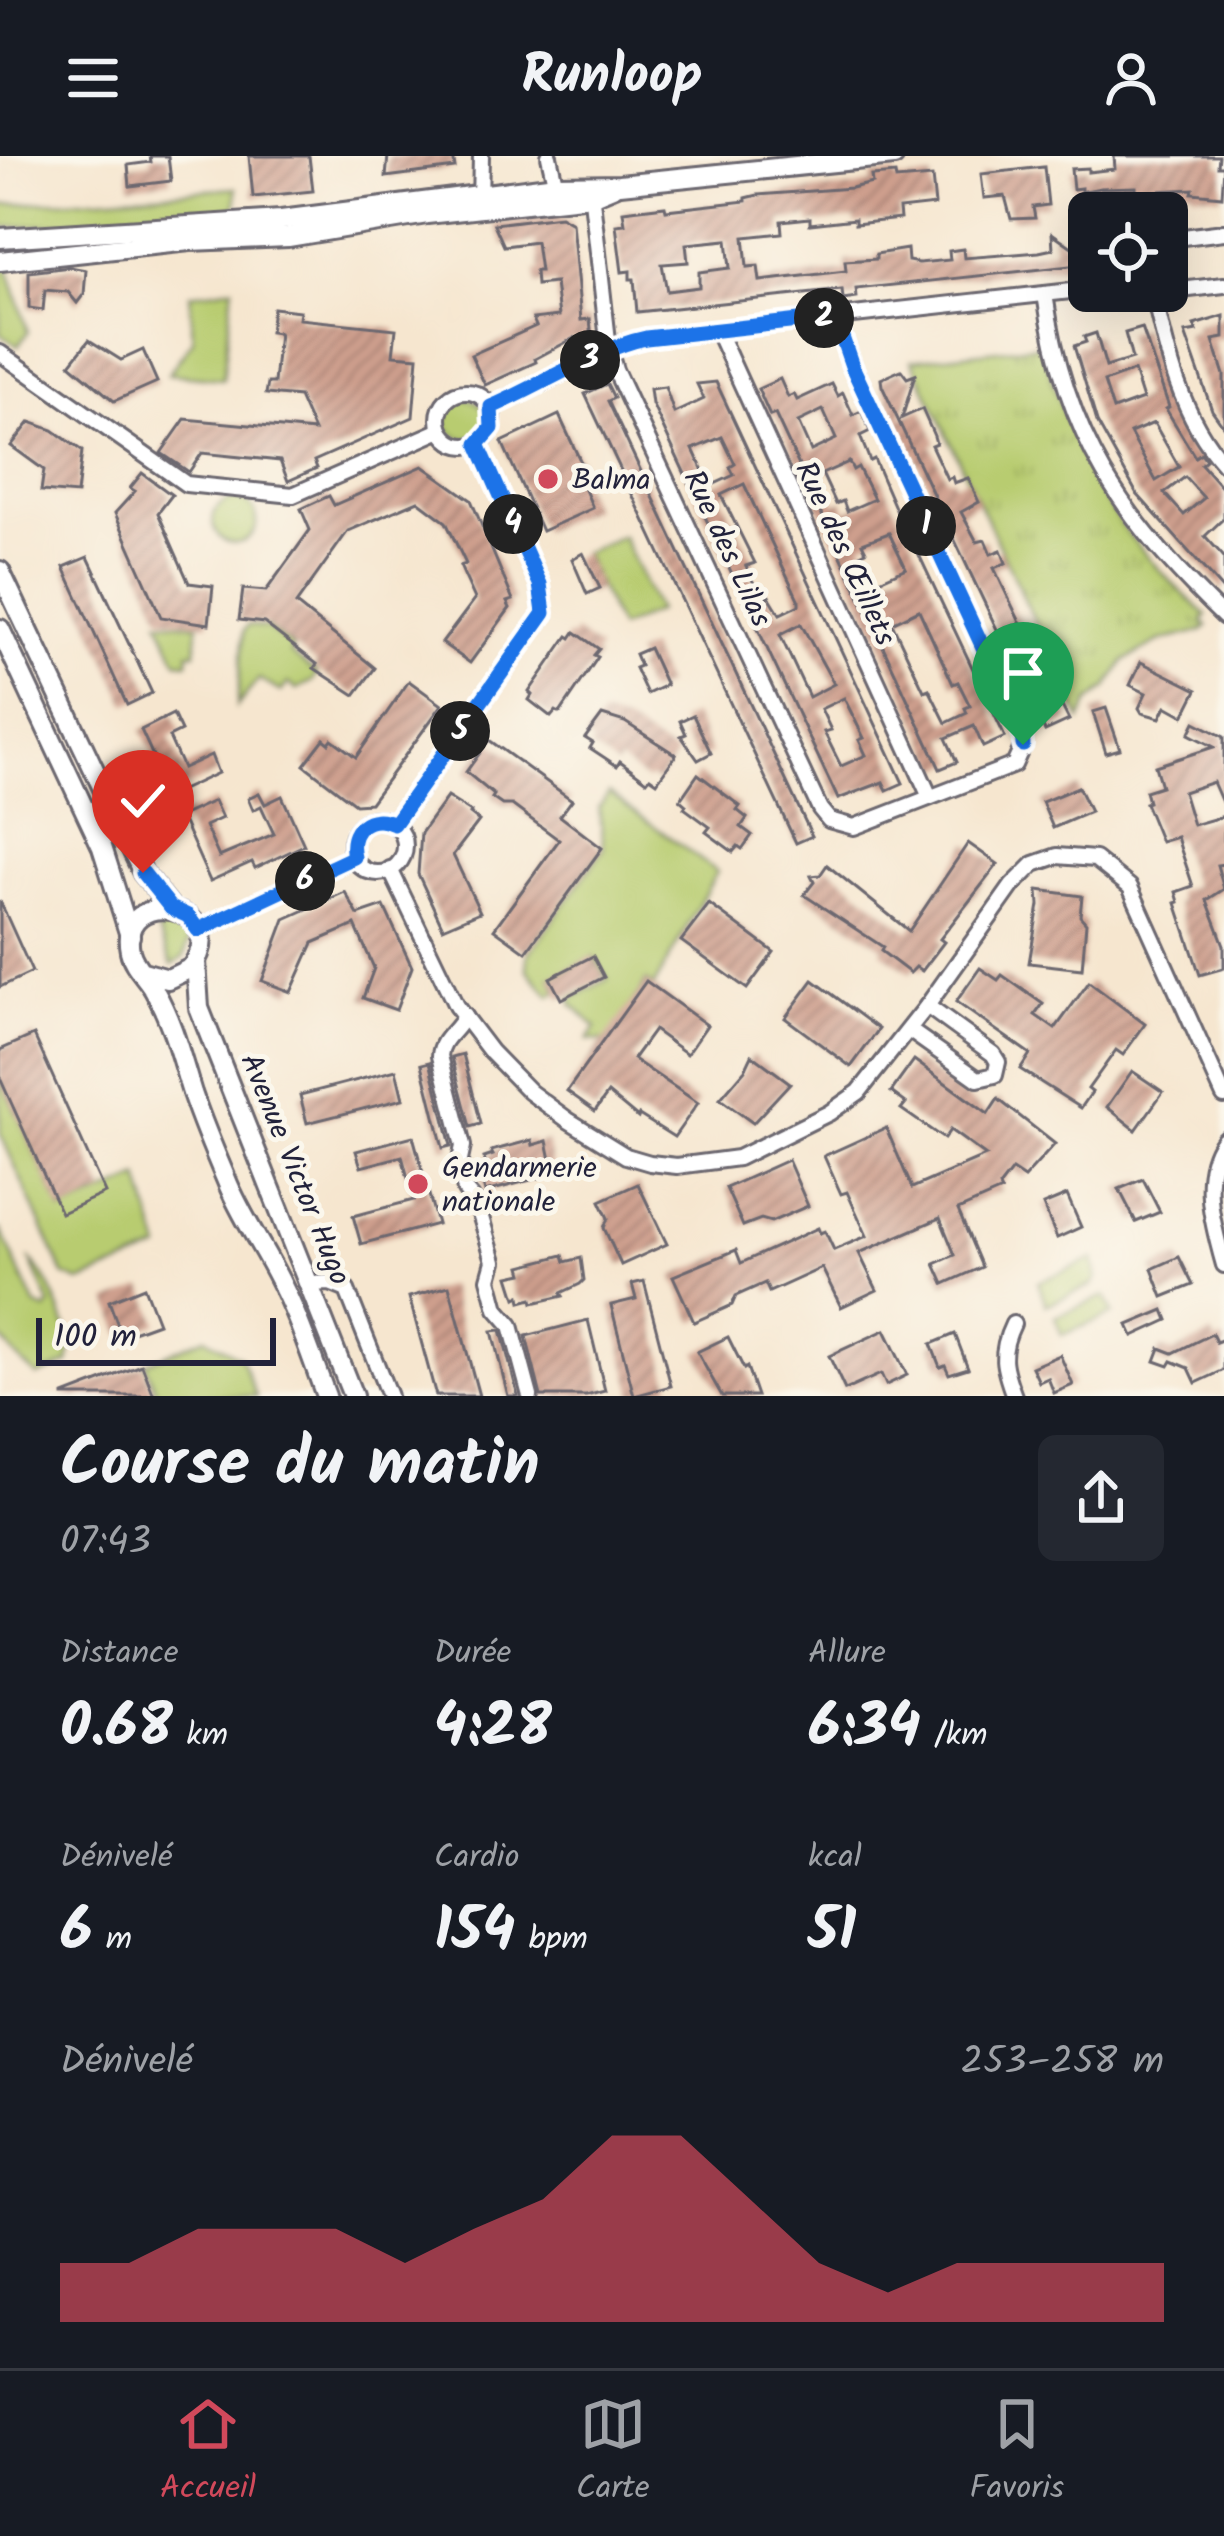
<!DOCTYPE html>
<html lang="fr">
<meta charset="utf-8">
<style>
body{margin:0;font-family:Kalam,sans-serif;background:#242831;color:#f1f3f6;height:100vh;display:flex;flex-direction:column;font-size:45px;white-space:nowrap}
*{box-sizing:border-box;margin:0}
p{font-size:39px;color:#9ea1a6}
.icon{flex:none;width:66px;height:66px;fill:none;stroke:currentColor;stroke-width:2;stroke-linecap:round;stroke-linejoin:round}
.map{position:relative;height:1240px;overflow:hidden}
.panel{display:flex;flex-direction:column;background:#171b24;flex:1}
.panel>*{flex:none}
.controls{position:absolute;left:1068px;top:36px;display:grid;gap:24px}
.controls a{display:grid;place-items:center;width:120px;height:120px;border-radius:18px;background:#171b24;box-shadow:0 12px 48px #0002;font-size:60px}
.scale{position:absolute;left:36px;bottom:30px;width:240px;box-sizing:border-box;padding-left:12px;border:6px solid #22223b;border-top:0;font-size:33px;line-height:42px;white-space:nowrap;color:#22223b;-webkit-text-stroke:9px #fbf7ec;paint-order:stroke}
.pin{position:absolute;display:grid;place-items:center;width:102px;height:102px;color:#fff;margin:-123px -51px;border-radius:50% 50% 50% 0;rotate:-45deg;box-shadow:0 0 12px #0007}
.pin .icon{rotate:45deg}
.km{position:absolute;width:60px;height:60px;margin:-30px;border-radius:50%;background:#222;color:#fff;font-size:33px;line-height:60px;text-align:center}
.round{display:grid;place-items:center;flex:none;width:126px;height:126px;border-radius:18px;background:#242831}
.headline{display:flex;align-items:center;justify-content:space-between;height:204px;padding:0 60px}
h1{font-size:66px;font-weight:700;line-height:90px}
.metrics{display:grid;grid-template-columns:repeat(3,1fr);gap:18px;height:204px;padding:12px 60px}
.metrics div{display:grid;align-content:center}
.metrics b{font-size:60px;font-weight:700}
.metrics small{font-size:33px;font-weight:400}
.metrics p{font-size:33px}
.chart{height:336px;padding:24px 60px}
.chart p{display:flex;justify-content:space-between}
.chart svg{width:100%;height:216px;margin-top:12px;fill:#d1495b;opacity:.7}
header{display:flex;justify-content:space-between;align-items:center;height:156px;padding:0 60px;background:#171b24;font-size:54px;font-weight:700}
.tabs{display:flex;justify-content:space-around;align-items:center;height:168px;border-top:3px solid #363941;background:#171b24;font-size:33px;color:#9ea1a6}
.tabs a{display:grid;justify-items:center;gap:6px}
.tabs .on{color:#d1495b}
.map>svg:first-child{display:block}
.grass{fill:#b8cc6f;stroke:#6d7755;stroke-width:3}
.park{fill:url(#park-tufts);stroke:#6d7755;stroke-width:3}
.building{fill:url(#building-hatch);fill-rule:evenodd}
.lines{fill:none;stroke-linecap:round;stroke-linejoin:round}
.street-casing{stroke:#6c676f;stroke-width:20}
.secondary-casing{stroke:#6c676f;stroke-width:24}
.street{stroke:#fff;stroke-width:14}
.secondary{stroke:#fff;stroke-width:18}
.route-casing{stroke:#fff;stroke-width:24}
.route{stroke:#1a73e8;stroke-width:15}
.poi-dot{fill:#d1495b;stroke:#fbf7ec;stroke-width:4.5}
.labels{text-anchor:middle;stroke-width:10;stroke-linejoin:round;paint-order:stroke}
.poi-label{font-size:30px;fill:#22223b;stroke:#fbf7ec;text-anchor:start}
.street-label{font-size:30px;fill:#22223b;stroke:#fbf7ec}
</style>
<header><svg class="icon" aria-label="menu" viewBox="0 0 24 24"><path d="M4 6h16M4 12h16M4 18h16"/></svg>Runloop<svg class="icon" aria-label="person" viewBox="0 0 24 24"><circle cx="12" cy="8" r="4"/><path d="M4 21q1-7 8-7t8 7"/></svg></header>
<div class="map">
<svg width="1224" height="1240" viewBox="0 0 1224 1240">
<defs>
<pattern id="park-tufts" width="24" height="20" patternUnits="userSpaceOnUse" patternTransform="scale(3)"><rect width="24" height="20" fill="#b8cc6f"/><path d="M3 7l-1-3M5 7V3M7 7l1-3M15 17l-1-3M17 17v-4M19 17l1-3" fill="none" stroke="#9eaf61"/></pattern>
<pattern id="building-hatch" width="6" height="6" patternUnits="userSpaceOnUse" patternTransform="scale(3)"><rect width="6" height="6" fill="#ce9f8d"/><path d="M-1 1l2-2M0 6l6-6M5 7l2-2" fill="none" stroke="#a78174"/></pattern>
</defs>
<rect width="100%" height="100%" fill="#fbf7ec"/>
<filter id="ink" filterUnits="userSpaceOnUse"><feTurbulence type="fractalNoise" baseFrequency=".00833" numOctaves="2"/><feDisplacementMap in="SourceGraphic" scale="24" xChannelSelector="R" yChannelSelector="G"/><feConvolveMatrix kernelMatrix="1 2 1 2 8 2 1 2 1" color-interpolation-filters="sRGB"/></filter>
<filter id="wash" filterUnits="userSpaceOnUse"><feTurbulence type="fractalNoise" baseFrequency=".004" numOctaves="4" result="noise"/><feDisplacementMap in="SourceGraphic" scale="48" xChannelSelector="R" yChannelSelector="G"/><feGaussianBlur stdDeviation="2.7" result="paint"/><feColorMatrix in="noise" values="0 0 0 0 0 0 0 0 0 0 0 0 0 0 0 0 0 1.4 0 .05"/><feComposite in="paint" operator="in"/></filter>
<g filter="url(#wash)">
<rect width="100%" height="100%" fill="#f6e6cf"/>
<g class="grass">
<path d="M236,32V49L228,55L0,72V49Z"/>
<path d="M7,109L28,176L18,190L0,178V110Z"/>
<path d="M233,131L223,223L168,218L193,184L190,138Z"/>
<circle cx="466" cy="263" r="20"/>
<circle cx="235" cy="365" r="22"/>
<path d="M622,380L657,455L619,473L583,397Z"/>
<path d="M159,465L198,468L196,496H189L188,506L177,505Z"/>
<path d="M248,469L267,472L293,491L290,497L317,518L313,525L297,533L288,527L281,536L259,523L237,550L244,474Z"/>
<path d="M609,637L717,716L654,830L646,825L611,891L602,885L588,884L596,871L572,848V842L608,823L594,801L551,822L557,836L550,840L527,813L528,799L604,693L599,651Z"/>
<path d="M163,764L179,768L189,785L184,801L172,809L155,767Z"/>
<path d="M0,922L62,1056L140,1022L161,1093L80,1126L64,1119L0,977Z"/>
<path d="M0,1072L35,1149L46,1154L50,1149L31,1105C48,1117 77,1186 69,1207L37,1220L13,1198L0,1180Z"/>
<path d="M1093,1103L1097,1122L1093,1129L1046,1149L1038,1126Z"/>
<path d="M1105,1140L1113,1158L1062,1179L1055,1161Z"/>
<path d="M205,1181L241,1202L256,1240H158L145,1207Z"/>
</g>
<path class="park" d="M1042,189C1078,315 1109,371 1207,460L1202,466L1207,470L1203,475L1160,485L1124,505L1107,532L1089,546L1081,564L912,204Z"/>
<g id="blocks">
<g class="building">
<path d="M150,0H168L171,25L130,30L128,9L151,6Z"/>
<path d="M249,0H309L313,35L253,41Z"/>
<path d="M388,0H453L455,12L386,21Z"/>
<path d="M1114,0H1219L1218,10H1224L1222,40L1192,37L1193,33L1136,36V31L1100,32L1081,36V32L1073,33L1071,13L1088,12V16L1115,13Z"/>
<path d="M1044,11L1048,49L1033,51L1035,62L1011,63L1005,40L984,42L981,18Z"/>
<path d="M895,18L896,24L932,21L935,49L899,53L900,63L855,68V63L810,68V62L781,65L782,77L744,81L747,111L758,110L760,125L846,115L845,105L876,103V98L907,93L908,105L919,107L950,104L949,95L963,93L964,102L1039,96L1053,93L1052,77L1089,103V108L856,133L857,142L843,144L842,134L637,156L634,123H630V115L622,116L616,69L625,68L623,55L665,50L666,54L746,45V42L758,39L851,32L872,27L871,20ZM727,84L730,112L699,116V131L667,135L662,108L688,106L686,88Z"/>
<path d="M560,60L572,67L581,164L590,163L592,183L575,191L574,182L535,203L536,206L485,229L471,199L536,170L533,163L559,160L555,127L536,129L535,115H540L536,86L504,90L494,68Z"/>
<path d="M70,111L86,114L84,138L77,147L68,136L45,134L43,154L29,152V116Z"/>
<path d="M273,152L300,155L299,163L396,173L393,199L418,201L413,261L314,305L317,312L288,325L280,305L202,297L189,316L161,297L185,263L314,275L299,241L266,238L268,227H274L279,177L270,176Z"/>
<path d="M1224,160V182L1213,184L1224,219V271L1212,254L1185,177L1197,175L1194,169Z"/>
<path d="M1142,172L1169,251L1166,253L1195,301L1201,297L1206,304L1201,308L1224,334V362L1205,380L1224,401V435L1137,338L1097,266L1074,190L1086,186L1084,181L1096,177L1106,211L1132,203L1125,177ZM1134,215L1143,243L1113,254L1104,226ZM1154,267L1179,311L1156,325L1130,277ZM1185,321L1204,342L1184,359L1164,337Z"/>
<path d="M89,184L121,204L143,194L157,226L114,245L70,208Z"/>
<path d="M901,214L907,222L915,219L902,262L922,253L934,280L936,287L931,289L947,323L952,321L954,327L968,322L979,346L961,356L977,386L985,384L991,398L1001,394L1006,407L994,412L1029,485L1024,488L1043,528L1049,525L1069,564L1045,575L882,230L881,223Z"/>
<path d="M780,223L788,241L794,238L797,244L832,228L838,240L843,237L853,259L861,255L870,275L860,280L870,305L874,303L903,370L905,369L1005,581L983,591L974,570L946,582L957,606L940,613L775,258L770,260L758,233ZM823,254L836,283L811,295L798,266ZM849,306L853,314L858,311L874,343L847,355L843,345L836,348L822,318ZM889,377L906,412L873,427L860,398L866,395L862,387ZM919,454L953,528L958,526L970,550L965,552L967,557L946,567L929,533L924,535L892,467Z"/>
<path d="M716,226L903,627L887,634L883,626L838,643L652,248L650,233L665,231L674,257L704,243L697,228ZM722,281L735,308L730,311L734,319L710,330L693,293ZM744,328L799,445V449L780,458L769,440L761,443L746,410L755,407L721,339ZM801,468L834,528L809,541L780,479ZM844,542L864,582L859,584L866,599L841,610L824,576L831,574L821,553Z"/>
<path d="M607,228L614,242L608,245L812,680L796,687L585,238Z"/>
<path d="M559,259L585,315L578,318L593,352L542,375L502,286Z"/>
<path d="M30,266L53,274L82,295L77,338L41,335L44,314L11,290Z"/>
<path d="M423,310L471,344L513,444L507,446L510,452L470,507L442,487L475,443L460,410L466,408L446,366L418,345L348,375L296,448L375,512L355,539L314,512L317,508L264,467L239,464L243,433L266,435L310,374L301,353L329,340L334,349Z"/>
<path d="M142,317L172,339L158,357L189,427L213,430L209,468L161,461L115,357L135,335L130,332Z"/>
<path d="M583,397L600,432L587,438L572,403Z"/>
<path d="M88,401L152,537L127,549L64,411Z"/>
<path d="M575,476L599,493L594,499L598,501L560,557L556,555L551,561L529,544L532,539L529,536L568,480L571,482Z"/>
<path d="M649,492L666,529L647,538L635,512L640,510L635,498Z"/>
<path d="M1141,506L1197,534L1184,560L1166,550L1160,562L1142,557L1139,552L1146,537L1130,529Z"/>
<path d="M409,525L442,549L370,647L355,648L304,609L324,583L329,587L332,583L356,601Z"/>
<path d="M1106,552L1120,593L1106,597L1093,556Z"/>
<path d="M173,558L181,575L169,581L183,612L211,599L218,617L171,639L141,574Z"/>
<path d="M602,559L625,566L676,599L657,626L650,621L647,625L620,605L617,610L590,592L593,587L585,582Z"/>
<path d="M693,559L711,597L698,604L681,580L686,578L680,565Z"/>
<path d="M1195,566L1224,581V651L1213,626L1183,636L1193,669L1224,660V708L1217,709L1224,733L1207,744L1224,789V812L1200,819L1176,747L1179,746L1176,736L1193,730L1181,694L1177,681L1161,686L1145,647L1148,646L1145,635L1161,630L1155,610L1214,591L1189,578Z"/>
<path d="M489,584L572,644L560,660L602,692L526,796L494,773L559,684L512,649H502L492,642L494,639L466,616Z"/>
<path d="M698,618L740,650L737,654L747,662L741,671L752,679L742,693L738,690L733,696L706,676L710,671L684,652L686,649L680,644Z"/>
<path d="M1078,631L1090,656L1053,672L1042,646Z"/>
<path d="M259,637L265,648L282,640L304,689L255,712L252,706L210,725L181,660L214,645L222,662L205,670L219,701L274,678L261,650L253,654L248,642Z"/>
<path d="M447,641L471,656L470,658L479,665L453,699L480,756L443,772L418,718L421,677Z"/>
<path d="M968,687L998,708L940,783L944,786L922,815L916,811L910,817L881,795L883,791L804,739L814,726L811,720L820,719L827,709L909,775Z"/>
<path d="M1038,734L1082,740L1080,760L1086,767L1082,813L1029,807L1039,749Z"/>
<path d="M345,736L358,759L384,750L412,811L396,854L363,842L374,812L355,769L313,787L291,836L262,825L285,763Z"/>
<path d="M0,745L32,816L0,831Z"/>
<path d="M709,748L774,796L747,833L681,785Z"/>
<path d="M593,800L604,821L561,843L550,822Z"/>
<path d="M980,812L998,824L1002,819L1043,848L1035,859L1055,873L1089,826L1145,868L1123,899L1116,894L1088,933L1092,936L1081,952L1020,913L1030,898L956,846Z"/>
<path d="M813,824L879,873L851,911L785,862Z"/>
<path d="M646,825L707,869L687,898L654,874L633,903L698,947L674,981L639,959L638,962L608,937L595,955L567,935Z"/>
<path d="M34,879L105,1037L61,1057L0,922V894Z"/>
<path d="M463,898L481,968L470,971L452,901Z"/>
<path d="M752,899L790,927L753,967L720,943L745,914Z"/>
<path d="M914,904L988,958L998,943L1055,988L1024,1022L1012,1014L999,1031L1001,1035L958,1054L982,1111L944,1128L935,1108L955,1099L940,1062L859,1097L877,1134L841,1151L822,1112L769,1136L765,1127L736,1140L732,1149L694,1166L673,1120L736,1094L741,1107L818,1072L820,1077L825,1075L834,1094L867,1080L847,1036L841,1038L824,1000L886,972L912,1032L986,1000L950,974L944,983L901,953L906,947L891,936Z"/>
<path d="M430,906L451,990L443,992L422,908Z"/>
<path d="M396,914L403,943L307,967L300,939Z"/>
<path d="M1132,915L1163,936L1136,974L1107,951Z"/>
<path d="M413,980L437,1068L361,1088L353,1060L414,1044L402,1000L361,1011L356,995Z"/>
<path d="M532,984L533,989L547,985L554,1018L485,1036L481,1019L488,1017L484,1002L493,999L491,995Z"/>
<path d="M788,1004L808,1050L771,1066L761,1063L743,1070L726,1032Z"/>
<path d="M1143,1023L1160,1056L1136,1066L1119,1033Z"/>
<path d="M638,1028L667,1088L621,1109L604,1072L608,1062L600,1045Z"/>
<path d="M1067,1039L1081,1071L1057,1082L1043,1049Z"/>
<path d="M563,1099L565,1106L581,1102L584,1124L580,1128L561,1137L563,1140L533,1147L532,1143L521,1146L520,1140L516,1142L509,1120L523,1117L521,1110Z"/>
<path d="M1179,1101L1193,1129L1163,1141L1152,1113Z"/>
<path d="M644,1125L671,1230L634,1240L611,1149L636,1143L632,1128Z"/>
<path d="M449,1130L479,1240H436L409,1141Z"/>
<path d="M144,1131L158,1167L122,1180L109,1145Z"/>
<path d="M1164,1154L1168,1164L1133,1180L1128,1169Z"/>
<path d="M588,1164L605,1235L586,1240H541L526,1180Z"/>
<path d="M501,1174L518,1240H508L492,1175Z"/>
<path d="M885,1174L907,1219L886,1229L881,1218L845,1234L829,1200Z"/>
<path d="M955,1178L968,1212L949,1218L945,1209L940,1211L931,1188Z"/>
<path d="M1212,1178L1216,1186L1224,1183V1214L1196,1227L1189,1212L1172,1205L1169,1210L1155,1205L1160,1192L1173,1197Z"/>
<path d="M728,1181L744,1213L747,1211L757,1240H722L697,1196Z"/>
<path d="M1060,1199L1073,1229L1054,1237L1048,1222L1039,1226L1032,1211Z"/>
<path d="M142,1209L154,1240H64V1239Z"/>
</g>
</g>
</g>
<g filter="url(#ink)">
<use href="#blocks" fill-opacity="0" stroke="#6c676f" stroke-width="3"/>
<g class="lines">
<defs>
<g id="street">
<path d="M549,0L557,36"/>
<path d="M591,35L609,193L615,214L820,653L829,664L854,671L1014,609L1023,589L1022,575L852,210L835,161"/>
<path d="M480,47L481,0"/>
<path d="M1167,83L1224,76"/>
<path d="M1167,97L1172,135L1224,129"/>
<path d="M1153,135C1166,195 1181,261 1224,308"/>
<path d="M1045,138C1065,282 1123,363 1224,461"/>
<path d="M717,174L930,641"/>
<path d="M0,197L186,328L293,339L441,274"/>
<circle cx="466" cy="263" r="27"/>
<path d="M491,251C540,231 598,192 646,182L1089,133"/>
<circle cx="378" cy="690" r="27"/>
<path d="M395,668L544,457L540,428L478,288"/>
<path d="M390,713L456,850L491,896L530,936L568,964L626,1000L650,1007L677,1010L738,1002L829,957L859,936L927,850L1012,730L1034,708L1057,700L1095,703L1130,731L1224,940"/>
<path d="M198,774L354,701"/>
<path d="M464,860C457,876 441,882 440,900L463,990L459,1009L465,1034L477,1048L494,1105L489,1123L497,1153L511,1169L530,1240"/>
<path d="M909,874L978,923L995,919L998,906L993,898L927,850"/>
<path d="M1224,983C1198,1018 1213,1070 1224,1109"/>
<path d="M310,1128L330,1127L347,1134L389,1240"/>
<path d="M1013,1168C999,1197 1003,1211 1014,1240"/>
</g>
<g id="secondary">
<path d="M0,82L281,64L556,29L620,28L894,0"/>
<path d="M0,105L190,85L288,81L427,58L591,40L615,30"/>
<path d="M0,415L143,717L171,752"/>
<path d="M0,473L102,691L130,780"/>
<path d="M196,805L199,852L353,1240"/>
<path d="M143,816L168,823L191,812C237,749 116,727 130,795C133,810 147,821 154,834C173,867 181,902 192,937C202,966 214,995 226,1023C241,1061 265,1093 282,1129C300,1164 312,1203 326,1240"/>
</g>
</defs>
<use href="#street" class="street-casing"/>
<use href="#secondary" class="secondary-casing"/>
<use href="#street" class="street"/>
<use href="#secondary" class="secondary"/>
</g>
</g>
<g class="lines" filter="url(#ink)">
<defs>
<path id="route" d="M143,717L171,752L188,760L198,774L354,701C347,673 369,656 394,668L544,457L540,428L478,288L492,272L491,251C540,230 598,192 646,182L835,161L852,210L1022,575L1023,589"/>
</defs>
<use href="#route" class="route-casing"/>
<use href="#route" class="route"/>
</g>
<g class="poi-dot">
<circle cx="548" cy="323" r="12"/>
<circle cx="418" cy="1028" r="12"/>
</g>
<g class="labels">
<g class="poi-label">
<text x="572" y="333">Balma</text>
<text x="442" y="1021">Gendarmerie<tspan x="442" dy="34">nationale</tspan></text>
</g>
<g class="street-label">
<text transform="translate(728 392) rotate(65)" y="10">Rue des Lilas</text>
<text transform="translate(846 397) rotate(65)" y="10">Rue des Œillets</text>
<text transform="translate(296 1013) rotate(68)" y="10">Avenue Victor Hugo</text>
</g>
</g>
</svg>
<div class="controls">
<a><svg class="icon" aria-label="locate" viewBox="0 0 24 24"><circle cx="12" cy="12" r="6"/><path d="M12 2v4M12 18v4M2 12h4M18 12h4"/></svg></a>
</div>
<div class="scale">100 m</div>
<div class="pin" style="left:1023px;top:589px;background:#1e9e55"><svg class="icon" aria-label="arrive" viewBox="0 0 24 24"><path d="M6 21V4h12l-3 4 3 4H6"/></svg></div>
<div class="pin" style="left:143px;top:717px;background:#d93025"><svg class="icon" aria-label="check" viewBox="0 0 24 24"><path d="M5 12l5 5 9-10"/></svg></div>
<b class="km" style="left:926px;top:370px">1</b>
<b class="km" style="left:824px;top:162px">2</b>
<b class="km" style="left:590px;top:204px">3</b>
<b class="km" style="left:513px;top:368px">4</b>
<b class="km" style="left:460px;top:575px">5</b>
<b class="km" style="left:305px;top:725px">6</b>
</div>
<section class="panel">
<div class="headline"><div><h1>Course du matin</h1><p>07:43</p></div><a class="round"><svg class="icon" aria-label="share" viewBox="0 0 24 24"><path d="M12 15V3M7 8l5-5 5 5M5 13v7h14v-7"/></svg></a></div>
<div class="metrics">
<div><p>Distance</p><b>0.68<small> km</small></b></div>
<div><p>Durée</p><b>4:28</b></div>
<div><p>Allure</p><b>6:34<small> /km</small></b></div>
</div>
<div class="metrics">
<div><p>Dénivelé</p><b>6<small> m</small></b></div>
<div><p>Cardio</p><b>154<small> bpm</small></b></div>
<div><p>kcal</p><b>51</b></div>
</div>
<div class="chart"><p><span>Dénivelé</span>253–258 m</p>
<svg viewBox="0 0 160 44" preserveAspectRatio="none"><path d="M0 44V32L10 32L20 25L30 25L40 25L50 32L60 25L70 19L80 6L90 6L100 19L110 32L120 38L130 32L140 32L150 32L160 32V44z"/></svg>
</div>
</section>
<nav class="tabs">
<a class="on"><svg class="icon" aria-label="home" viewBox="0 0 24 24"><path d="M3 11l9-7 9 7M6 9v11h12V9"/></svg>Accueil</a>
<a><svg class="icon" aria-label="map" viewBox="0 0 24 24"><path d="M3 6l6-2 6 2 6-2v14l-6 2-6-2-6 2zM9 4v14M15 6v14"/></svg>Carte</a>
<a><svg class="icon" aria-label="saved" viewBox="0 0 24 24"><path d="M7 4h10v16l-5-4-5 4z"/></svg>Favoris</a>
</nav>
